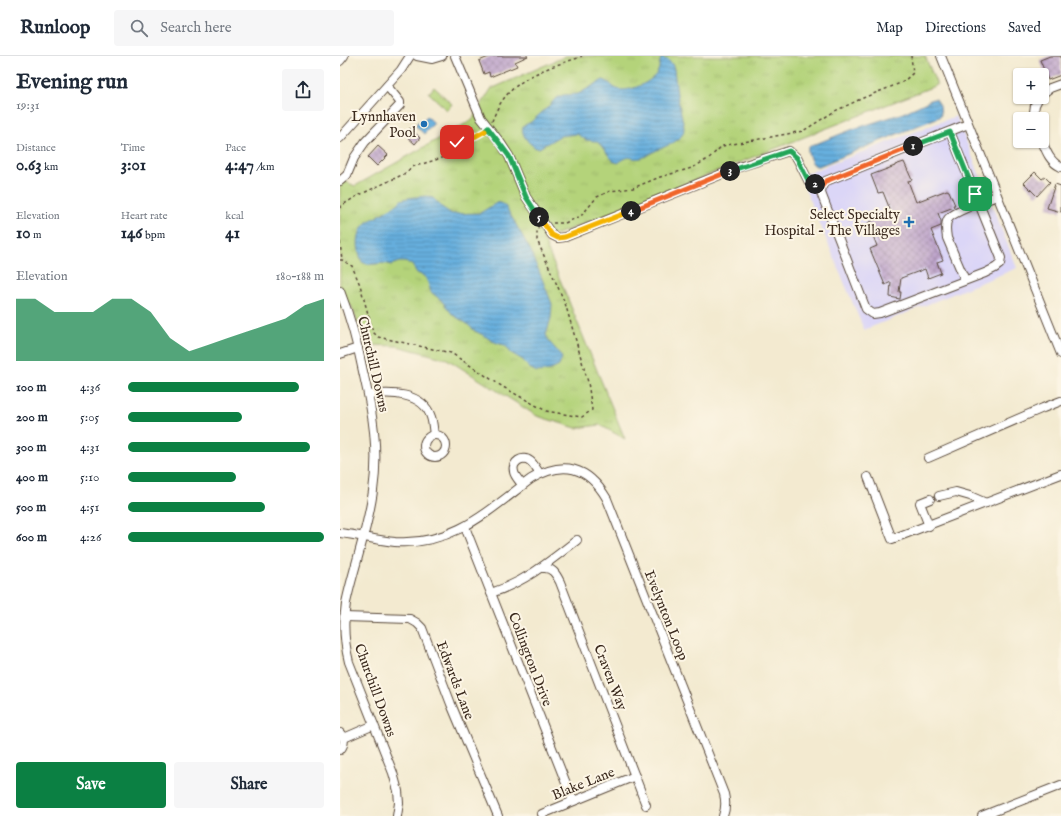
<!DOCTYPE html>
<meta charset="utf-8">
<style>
body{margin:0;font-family:"IM FELL English",serif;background:#f6f6f7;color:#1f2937;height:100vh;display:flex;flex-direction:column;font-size:15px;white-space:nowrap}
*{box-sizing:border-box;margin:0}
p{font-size:13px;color:#747a83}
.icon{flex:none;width:22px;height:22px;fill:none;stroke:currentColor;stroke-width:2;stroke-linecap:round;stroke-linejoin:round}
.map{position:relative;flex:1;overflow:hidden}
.panel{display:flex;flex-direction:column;background:#fff;width:340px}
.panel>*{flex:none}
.buttons{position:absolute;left:673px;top:12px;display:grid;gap:8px}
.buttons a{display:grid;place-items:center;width:36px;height:36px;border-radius:4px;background:#fff;box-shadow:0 1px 3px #0004;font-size:20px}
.pin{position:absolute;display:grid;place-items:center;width:34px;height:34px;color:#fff;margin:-17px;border-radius:8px;box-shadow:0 2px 6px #0006}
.km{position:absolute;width:20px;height:20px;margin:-10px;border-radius:50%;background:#222;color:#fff;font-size:11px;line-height:20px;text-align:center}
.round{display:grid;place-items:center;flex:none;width:42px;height:42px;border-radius:4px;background:#f6f6f7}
.head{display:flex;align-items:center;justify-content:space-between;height:68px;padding:0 16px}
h1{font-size:22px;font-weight:700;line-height:30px}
.figures{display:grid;grid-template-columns:repeat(3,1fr);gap:6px;height:68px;padding:4px 16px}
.figures div{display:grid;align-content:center}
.figures b{font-size:17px;font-weight:700}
.figures small{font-size:11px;font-weight:400}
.figures p{font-size:11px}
.chart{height:112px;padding:8px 16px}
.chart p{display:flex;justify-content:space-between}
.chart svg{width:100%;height:72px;margin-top:4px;fill:#0b8043;opacity:.7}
.cta{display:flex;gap:8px;margin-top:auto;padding:8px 16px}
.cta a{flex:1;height:46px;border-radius:4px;background:#0b8043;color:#fff;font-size:16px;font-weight:700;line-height:46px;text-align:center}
.cta a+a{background:#f6f6f7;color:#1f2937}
ul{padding:0 16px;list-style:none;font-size:13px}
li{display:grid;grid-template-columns:64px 48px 1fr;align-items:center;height:30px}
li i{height:10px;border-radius:5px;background:#0b8043}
header{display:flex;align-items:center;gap:24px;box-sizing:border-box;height:56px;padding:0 20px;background:#fff;border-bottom:1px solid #e0e1e3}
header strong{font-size:19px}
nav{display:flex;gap:22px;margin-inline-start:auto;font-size:14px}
.search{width:280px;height:36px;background:#f6f6f7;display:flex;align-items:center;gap:10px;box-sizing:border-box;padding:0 14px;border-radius:4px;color:#747a83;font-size:15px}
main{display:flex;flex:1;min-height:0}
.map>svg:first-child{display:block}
.built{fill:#dbd6f7}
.grass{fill:url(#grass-tufts);stroke:#787e4c}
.pitch{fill:#b4d37a;stroke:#787e4c}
.water{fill:url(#water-rules);stroke:#506c7e}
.building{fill:url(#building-cross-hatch)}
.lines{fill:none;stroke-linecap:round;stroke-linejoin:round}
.minor-casing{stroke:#574739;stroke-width:10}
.path{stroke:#574739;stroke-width:1.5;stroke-dasharray:3 3;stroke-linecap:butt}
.minor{stroke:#fff;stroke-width:8}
.split-1-casing{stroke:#fff;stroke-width:8}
.split-2-casing{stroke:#fff;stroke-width:8}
.split-3-casing{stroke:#fff;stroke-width:8}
.split-4-casing{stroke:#fff;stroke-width:8}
.split-5-casing{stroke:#fff;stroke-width:8}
.split-6-casing{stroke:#fff;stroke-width:8}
.split-7-casing{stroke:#fff;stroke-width:8}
.split-1{stroke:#22a559;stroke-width:5}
.split-2{stroke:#f0652b;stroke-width:5}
.split-3{stroke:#22a559;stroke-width:5}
.split-4{stroke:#f0652b;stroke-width:5}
.split-5{stroke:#f5b400;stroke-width:5}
.split-6{stroke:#22a559;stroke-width:5}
.split-7{stroke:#f5b400;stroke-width:5}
.poi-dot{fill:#1f6fb2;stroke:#fcf5e5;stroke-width:1.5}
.labels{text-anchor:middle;stroke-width:4;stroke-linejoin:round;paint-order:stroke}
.poi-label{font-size:14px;fill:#3b2a1e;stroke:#fcf5e5;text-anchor:end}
.street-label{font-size:14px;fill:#3b2a1e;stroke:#fcf5e5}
</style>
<header>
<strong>Runloop</strong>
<div class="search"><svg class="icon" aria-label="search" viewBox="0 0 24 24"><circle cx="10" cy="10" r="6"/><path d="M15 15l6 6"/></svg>Search here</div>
<nav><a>Map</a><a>Directions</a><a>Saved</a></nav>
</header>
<main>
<section class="panel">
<div class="head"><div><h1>Evening run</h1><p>19:31</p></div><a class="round"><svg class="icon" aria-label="share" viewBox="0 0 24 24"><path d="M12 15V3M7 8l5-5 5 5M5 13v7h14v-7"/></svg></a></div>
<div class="figures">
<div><p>Distance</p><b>0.63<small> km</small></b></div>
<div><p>Time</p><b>3:01</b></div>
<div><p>Pace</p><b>4:47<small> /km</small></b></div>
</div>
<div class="figures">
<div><p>Elevation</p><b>10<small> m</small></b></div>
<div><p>Heart rate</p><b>146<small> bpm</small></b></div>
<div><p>kcal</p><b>41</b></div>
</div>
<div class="chart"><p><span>Elevation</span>180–188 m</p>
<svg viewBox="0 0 160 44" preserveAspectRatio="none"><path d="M0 44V6L10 6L20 14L30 14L40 14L50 6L60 6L70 14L80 30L90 38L100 34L110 30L120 26L130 22L140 18L150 10L160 6V44z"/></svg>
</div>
<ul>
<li><b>100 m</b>4:36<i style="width:87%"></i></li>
<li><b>200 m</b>5:05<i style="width:58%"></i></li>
<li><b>300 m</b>4:31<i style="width:93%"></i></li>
<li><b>400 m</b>5:10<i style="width:55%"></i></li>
<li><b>500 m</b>4:51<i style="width:70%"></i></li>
<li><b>600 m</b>4:26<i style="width:100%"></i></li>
</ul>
<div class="cta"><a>Save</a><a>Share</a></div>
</section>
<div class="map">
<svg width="721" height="760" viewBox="0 0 721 760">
<defs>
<pattern id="grass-tufts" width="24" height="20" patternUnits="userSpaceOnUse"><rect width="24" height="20" fill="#b4d37a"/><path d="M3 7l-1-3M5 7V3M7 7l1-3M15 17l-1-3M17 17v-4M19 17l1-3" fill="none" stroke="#9cb569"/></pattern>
<pattern id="water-rules" width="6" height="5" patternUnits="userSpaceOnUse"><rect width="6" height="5" fill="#66afde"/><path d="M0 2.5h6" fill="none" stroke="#558fb3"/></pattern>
<pattern id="building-cross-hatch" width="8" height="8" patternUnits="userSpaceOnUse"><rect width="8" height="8" fill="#bea4cb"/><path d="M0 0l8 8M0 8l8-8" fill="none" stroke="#9c86a4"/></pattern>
</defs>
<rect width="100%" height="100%" fill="#fcf5e5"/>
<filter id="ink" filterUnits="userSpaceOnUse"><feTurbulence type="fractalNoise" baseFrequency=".025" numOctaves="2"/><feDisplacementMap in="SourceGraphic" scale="8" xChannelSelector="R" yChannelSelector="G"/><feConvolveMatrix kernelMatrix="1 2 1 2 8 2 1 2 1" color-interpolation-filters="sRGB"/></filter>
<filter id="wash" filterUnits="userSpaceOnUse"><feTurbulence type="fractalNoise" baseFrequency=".012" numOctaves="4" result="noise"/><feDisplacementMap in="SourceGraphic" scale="16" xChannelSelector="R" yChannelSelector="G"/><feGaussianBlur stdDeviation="0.9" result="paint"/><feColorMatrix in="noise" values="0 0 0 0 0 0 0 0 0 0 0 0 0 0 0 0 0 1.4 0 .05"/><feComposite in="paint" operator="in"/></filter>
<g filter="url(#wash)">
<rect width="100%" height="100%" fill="#f3ead0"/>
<path class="built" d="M616,60L677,212L524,274L460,120Z"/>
<path class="grass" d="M226,0H585L597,29L202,184L205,187L285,383L260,369L236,372L197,360L107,303L57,290L26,289L11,249L0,253V123L15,130L132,64L151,33Z"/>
<path class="pitch" d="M94,31L112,48L107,54L89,37Z"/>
<g class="water">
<path d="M321,2L328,4L332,8L334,13L337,38L344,71C345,85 325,90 315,95C310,97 306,101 301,102C288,104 292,97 278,107L273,105L259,87L255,85L246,84L237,78L220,80L199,92H196C189,88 180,78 183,70L191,66L208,51L216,42L223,39L238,38L263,24C269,25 272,31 277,33C288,37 310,27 317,17C320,12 319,7 321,2Z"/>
<path d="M593,43H596L600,49L601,59L599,61L479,110H476C471,108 467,97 468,91L511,74L563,57Z"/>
<path d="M87,60L94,67L84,78L75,69L79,65L81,67Z"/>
<path d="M86,140L93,142L103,152L112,158L140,157L158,146L161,147L166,151L191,195L212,248L211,262L206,279C210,290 218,293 222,302L219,310L211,314L197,316L189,312L183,304L171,297L166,290L152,285L145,280L135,275L126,267L113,259L101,244L91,236L87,224L84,220L77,217L72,209L65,206H59L51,209C40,204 32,212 22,206C17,193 15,177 27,166C31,163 35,163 38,160C44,156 48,154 54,150C57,149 59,146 61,144C68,141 78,141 86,140Z"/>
</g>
<g id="blocks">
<g class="building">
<path d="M151,0H188L175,6L177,10L150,21L149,16L144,18L139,5Z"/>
<path d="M710,0H721V19L708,24L700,4Z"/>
<path d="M70,72L80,82L75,88L64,78Z"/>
<path d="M38,90L48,99L37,110L28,101Z"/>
<path d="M564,106L572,124L568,125L576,146L607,134L609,135L615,149H613L614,151L598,157L601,165V170L591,174L603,204L597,206L601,217L588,222L585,213L561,222L559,236H561L560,243L550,241L551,226L545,229L530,193L537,190L528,167L551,156L543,136L538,137L531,119L555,110V109Z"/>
<path d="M695,116L702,123L705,121L710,126L697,140L684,127Z"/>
<path d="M715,128L721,130V156L707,152Z"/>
</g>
</g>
</g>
<g filter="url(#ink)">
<use href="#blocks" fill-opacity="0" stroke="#574739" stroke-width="1"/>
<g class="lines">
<defs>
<g id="minor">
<path d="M77,0L92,3L102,0"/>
<path d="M115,0L141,62L160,86L169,100L186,141L212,179L218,182L225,181L402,110L449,95L457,102L469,126L482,130"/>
<path d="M601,0L721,298"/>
<path d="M0,5L4,0"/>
<path d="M702,38L710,32L721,28"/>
<path d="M693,63L695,49L699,41"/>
<path d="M610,76L661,202L660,208L655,212L645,217L540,257L533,258L526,253L481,137L482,130L486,125L628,68"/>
<path d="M0,82L61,14L70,0"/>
<path d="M702,85C706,95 710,106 721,111"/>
<path d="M0,125L7,119L14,102L25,86L60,49V46L47,30"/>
<path d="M625,224L607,182C606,176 605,168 608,163C614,155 647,144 657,140"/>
<path d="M0,235C11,263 18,290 24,320C33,359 39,394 33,435C28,473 14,510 6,547C3,567 4,586 9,606L53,717L58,735L59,747L57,760"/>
<path d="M0,298L18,292"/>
<path d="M29,339C50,336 83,336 91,361C93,367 93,373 94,379"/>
<circle cx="95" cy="390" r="11"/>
<path d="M588,402L703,352L721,345"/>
<path d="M528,421L552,483L721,418"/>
<path d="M182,429C180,425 175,421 174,416C171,406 183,399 190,405C194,408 197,414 200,418"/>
<path d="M599,440L616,436L630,440L646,447"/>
<path d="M589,470L580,447L590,443"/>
<path d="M125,471L233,745"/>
<path d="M0,477C18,479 36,484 55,486C113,490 148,455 191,423C223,404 248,410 267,443L384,738C386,746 386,752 383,760"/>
<path d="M203,512C212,511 216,518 220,526L306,749"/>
<path d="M151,537C185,526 209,506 237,484"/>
<path d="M4,561L70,563L77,567L82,572L111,648L158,760"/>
<path d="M0,677C5,682 5,688 0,694"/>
<path d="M4,682L34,669"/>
<path d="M202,758L295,720"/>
<path d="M642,760L721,729"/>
</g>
</defs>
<use href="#minor" class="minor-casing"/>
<g class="path">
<path d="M152,65C154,60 157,53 160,48C177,21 209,11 238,2L242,0"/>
<path d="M0,152L1,150L17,140L64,118L72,111L102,102L117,86L136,81L143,75"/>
<path d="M213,167H225L241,160L257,141L270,135L293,132L320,121L352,112L368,103L382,90L463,75L495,55L523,42L563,26L573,17L571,0"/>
<path d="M0,186L2,204"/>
<path d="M0,204H2L12,210L20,229L33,276L38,281L111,297L163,331L206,355L242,361L252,354L248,326L225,247L197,184V173L199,172"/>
</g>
<use href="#minor" class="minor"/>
</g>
</g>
<g class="lines" filter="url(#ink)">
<defs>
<path id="split-1" d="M573,90L610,76L635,138"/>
<path id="split-2" d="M475,128L482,130L486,125L573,90"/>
<path id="split-3" d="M390,115L449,95L457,102L469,126L475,128"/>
<path id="split-4" d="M291,155L390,115"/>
<path id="split-5" d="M199,161L212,179L218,182L225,181L291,155"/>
<path id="split-6" d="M145,75L148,72L169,100L186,141L199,161"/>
<path id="split-7" d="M117,86L136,80L145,75"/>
</defs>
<use href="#split-1" class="split-1-casing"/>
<use href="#split-2" class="split-2-casing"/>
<use href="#split-3" class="split-3-casing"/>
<use href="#split-4" class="split-4-casing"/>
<use href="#split-5" class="split-5-casing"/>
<use href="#split-6" class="split-6-casing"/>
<use href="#split-7" class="split-7-casing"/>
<use href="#split-1" class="split-1"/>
<use href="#split-2" class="split-2"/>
<use href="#split-3" class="split-3"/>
<use href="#split-4" class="split-4"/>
<use href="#split-5" class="split-5"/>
<use href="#split-6" class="split-6"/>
<use href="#split-7" class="split-7"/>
</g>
<g class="poi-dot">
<circle cx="84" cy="68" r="4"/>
<path d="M567 160h4v4h4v4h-4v4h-4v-4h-4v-4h4z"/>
</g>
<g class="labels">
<g class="poi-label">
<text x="76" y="65">Lynnhaven<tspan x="76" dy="16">Pool</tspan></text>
<text x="560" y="163">Select Specialty<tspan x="560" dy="16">Hospital - The Villages</tspan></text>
</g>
<g class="street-label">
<text transform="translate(34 308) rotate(77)" y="5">Churchill Downs</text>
<text transform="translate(327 559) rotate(68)" y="5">Evelynton Loop</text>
<text transform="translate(191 603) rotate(69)" y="5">Collington Drive</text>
<text transform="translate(271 621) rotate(69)" y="5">Craven Way</text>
<text transform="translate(116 624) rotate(69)" y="5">Edwards Lane</text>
<text transform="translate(36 634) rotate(70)" y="5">Churchill Downs</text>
<text transform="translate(243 727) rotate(-22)" y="5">Blake Lane</text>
</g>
</g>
</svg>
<div class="buttons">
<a>+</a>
<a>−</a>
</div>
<div class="pin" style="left:635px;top:138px;background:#1e9e55"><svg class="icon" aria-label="arrive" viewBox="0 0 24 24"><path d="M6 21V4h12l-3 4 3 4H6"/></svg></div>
<div class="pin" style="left:117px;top:86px;background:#d93025"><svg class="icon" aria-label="check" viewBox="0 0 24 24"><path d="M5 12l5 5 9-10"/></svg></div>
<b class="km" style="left:573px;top:90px">1</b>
<b class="km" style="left:475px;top:128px">2</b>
<b class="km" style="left:390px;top:115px">3</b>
<b class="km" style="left:291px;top:155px">4</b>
<b class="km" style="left:199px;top:161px">5</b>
</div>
</main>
